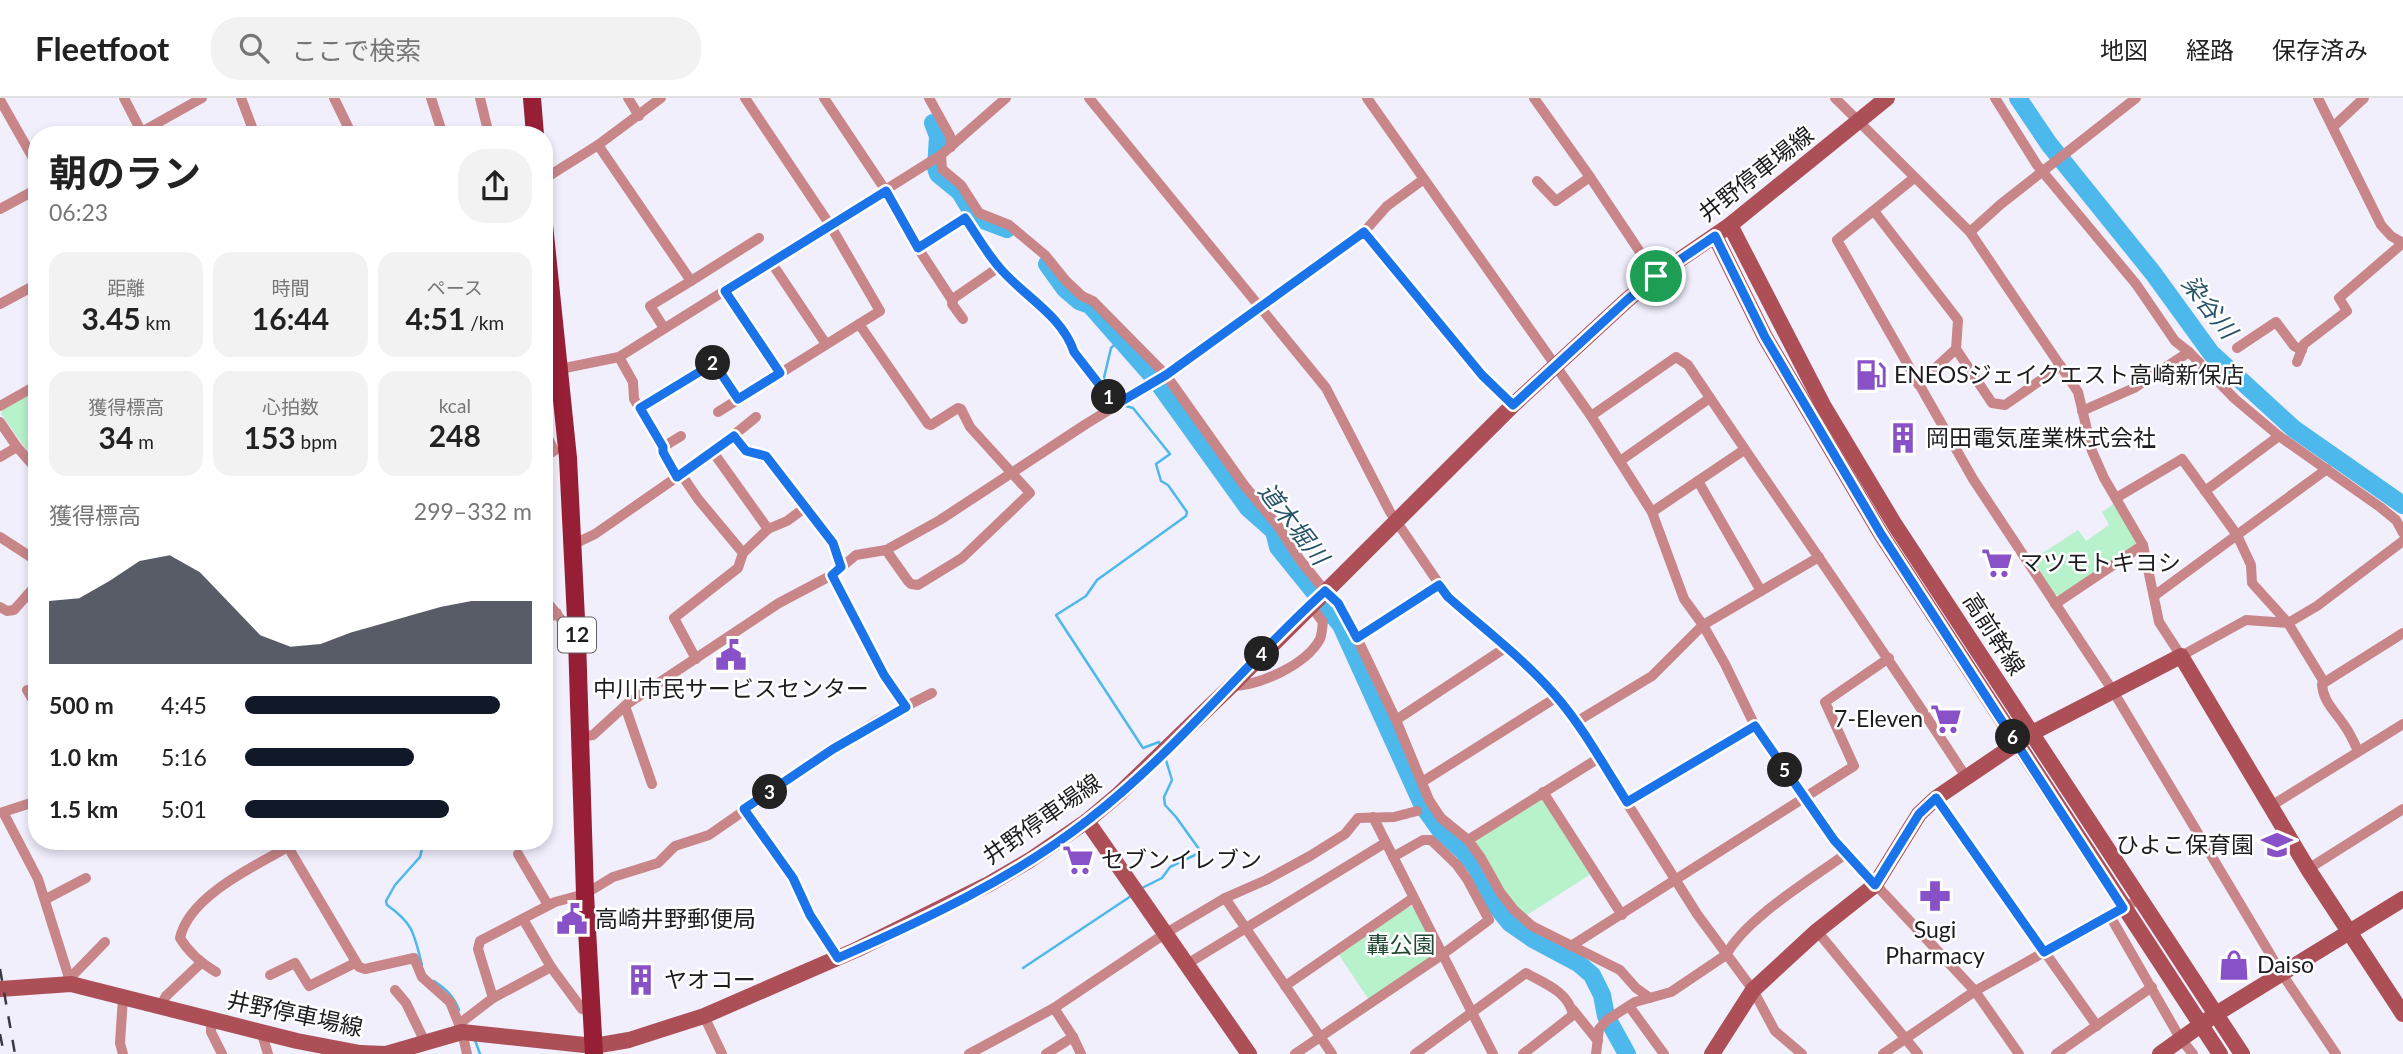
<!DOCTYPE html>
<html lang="ja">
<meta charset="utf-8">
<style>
body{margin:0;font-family:Lato,"Noto Sans JP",sans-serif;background:#f2f2f2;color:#222;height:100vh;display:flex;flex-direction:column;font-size:26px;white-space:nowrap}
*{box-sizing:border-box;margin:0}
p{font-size:23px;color:#767676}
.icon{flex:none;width:38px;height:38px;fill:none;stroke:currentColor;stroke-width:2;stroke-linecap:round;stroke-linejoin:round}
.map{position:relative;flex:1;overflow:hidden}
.drawer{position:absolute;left:28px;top:28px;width:525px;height:724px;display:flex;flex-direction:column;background:#fff;border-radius:28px;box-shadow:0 4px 10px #0003}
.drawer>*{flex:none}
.pin{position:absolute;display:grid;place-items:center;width:60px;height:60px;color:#fff;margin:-30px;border:4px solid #fff;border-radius:50%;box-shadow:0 2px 7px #0007}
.km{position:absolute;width:35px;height:35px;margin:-18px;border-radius:50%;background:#222;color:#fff;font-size:19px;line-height:35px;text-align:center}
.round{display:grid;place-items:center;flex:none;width:74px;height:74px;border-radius:28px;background:#f2f2f2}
.headline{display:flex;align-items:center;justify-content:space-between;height:119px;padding:0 21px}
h1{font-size:38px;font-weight:700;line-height:52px}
.figures{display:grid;grid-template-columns:repeat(3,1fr);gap:10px;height:119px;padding:7px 21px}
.figures div{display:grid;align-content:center;border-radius:18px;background:#f2f2f2;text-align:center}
.figures b{font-size:30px;font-weight:700}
.figures small{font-size:19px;font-weight:400}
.figures p{font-size:19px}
.chart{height:196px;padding:14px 21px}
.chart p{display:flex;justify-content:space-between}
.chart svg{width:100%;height:126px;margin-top:7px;fill:#111827;opacity:.7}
ul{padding:0 21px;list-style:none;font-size:23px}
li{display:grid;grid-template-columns:112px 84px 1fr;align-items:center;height:52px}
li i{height:18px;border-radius:9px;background:#111827}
header{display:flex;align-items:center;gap:42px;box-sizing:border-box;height:98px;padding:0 35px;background:#fff;border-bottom:2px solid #e0e0e0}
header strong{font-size:33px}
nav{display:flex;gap:38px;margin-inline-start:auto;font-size:24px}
.search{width:490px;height:63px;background:#f2f2f2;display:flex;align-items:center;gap:18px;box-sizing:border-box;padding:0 24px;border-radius:28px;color:#767676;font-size:26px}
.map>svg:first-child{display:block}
.green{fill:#b7f2cc}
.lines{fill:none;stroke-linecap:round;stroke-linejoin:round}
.stream{stroke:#4db8eb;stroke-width:2.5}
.river{stroke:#4db8eb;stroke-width:18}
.street{stroke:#c88689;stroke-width:10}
.secondary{stroke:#ad4f57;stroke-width:16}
.primary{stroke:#971f35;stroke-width:18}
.rail{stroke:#3a393f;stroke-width:2.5;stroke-dasharray:12 12;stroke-linecap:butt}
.route-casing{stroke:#fff;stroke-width:14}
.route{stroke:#1a73e8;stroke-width:9}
.labels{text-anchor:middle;stroke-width:5;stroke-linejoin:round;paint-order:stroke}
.shield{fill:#fff;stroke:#616064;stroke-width:2}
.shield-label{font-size:21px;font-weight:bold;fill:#1d1c21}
.street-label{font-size:23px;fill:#1d1c21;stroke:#fff}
.poi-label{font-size:23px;fill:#1d1c21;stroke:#fff;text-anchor:start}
.park-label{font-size:23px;fill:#214932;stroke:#fff}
.water-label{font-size:24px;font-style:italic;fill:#275369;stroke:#fff}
</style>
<header>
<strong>Fleetfoot</strong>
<div class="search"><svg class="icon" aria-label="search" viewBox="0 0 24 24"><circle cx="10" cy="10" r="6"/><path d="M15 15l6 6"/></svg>ここで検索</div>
<nav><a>地図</a><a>経路</a><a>保存済み</a></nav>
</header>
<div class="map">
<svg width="2403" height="956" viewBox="0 0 2403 956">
<rect width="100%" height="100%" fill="#f2effd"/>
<g class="green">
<path d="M37,292V360L33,361L1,316L2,312Z"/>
<path d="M2115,405L2137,445L2060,497H2055L2032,462L2078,432L2086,443L2109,427L2102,414Z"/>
<path d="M1540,701L1545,703L1591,776L1527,817L1516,810L1475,745L1476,740Z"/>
<path d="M1409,808L1414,809L1435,852L1434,857L1369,902L1339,857Z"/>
</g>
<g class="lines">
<g class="stream">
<path d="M1118,302L1103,284L1111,250L1121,241"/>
<path d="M1122,307L1133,310L1170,356L1156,366L1161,383L1168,387L1187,414L1186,418L1097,482L1086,498L1056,517L1143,650L1159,644L1160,647"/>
<path d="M1142,790L1162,780L1170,769L1197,756L1199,751L1176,719L1165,707L1164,699L1172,682L1165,659"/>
<path d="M422,867C414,836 414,826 387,807L386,803L395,787L420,759L422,751L443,744"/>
<path d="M1023,870L1131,798"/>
<path d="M434,883C446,891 454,898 459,912"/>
<path d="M475,942L480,956"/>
</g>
<g class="river">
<path d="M2018,0L2049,46L2153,175L2211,255L2294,331L2403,407"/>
<path d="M933,25L938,38L936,70L938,76L960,94L975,119L1007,131"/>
<path d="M1047,166L1065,191L1079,203L1090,207L1156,282L1248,410L1274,433L1278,449L1341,527L1423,708L1440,732L1463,753L1476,769L1493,804L1510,825L1533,841L1578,865L1592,877L1602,897L1606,918L1627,956"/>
</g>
<g class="street">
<path d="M124,0L143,37"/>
<path d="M241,0L255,37"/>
<path d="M334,0L352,37"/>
<path d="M431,0L443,37"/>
<path d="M480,0L489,37"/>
<path d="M628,0L639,18"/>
<path d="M824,0L886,93L918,150L952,202"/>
<path d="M929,0L950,38L951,49"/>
<path d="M1006,0L941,57L942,71L961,87L979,115L1009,127L1045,157L1066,183L1082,198L1093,203L1166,277L1244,387L1278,428L1300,462L1325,493L1338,505L1357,540L1396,622L1429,702L1441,720L1468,742L1481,760L1500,794L1514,812L1532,828L1620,872L1636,890L1650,900"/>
<path d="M1089,0L1326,290L1390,414L1448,499L1538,578L1576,624L1697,816L1753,892L1775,933L1802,956"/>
<path d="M1367,0L1591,318L1652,414L1684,501L1703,527L1725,566L1755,628L1834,742L1975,893L2019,956"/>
<path d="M1534,0L1590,79L1656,178"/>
<path d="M1835,0L1970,134L2078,294L2092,353L2104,380L2143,447L2159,524L2181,558L2246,522L2288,525L2317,508L2403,443"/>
<path d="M1995,0L2037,67L2136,186L2175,243L2189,254L2235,301L2279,338L2380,409L2396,422L2403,435"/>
<path d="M2318,0L2381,127L2391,138L2403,145"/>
<path d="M0,2L37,67"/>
<path d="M2333,29L2364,0"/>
<path d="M136,37L202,0"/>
<path d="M598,47L691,183L759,140"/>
<path d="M1914,80L1837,142L1973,381L2113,593L2282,876L2336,956"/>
<path d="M544,81L598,47L661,0"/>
<path d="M1537,83L1556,103L1590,79"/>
<path d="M30,95L37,107"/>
<path d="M0,111L37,91"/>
<path d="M1874,113L1958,222L1956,251L1992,305L2005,307L2061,268"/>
<path d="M1364,134L1482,277L1513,307"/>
<path d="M1970,134L2001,106L2136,0"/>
<path d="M918,150L965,120C976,136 986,154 999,169C1023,197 1063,217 1074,254L1115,307"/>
<path d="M771,164L826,246"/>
<path d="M725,193L780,275"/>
<path d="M0,206L37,186"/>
<path d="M963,221L952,206L954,200L999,169"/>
<path d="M859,226L928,326L931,327L958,310L961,311L970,329L1030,395L962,460L918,487L911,486L908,483L886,452"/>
<path d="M664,230L650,208L691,183"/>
<path d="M2237,250L2276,224L2294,248L2302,252"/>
<path d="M619,259L633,284L634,301L663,349L681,338"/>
<path d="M2297,264L2304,246L2347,213L2339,200L2403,145"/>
<path d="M544,279L560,271L619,259L941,57"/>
<path d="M1918,286L1956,251"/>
<path d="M0,308L37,287"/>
<path d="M640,310L714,265L738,301"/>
<path d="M2082,313L2134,290L2189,254"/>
<path d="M718,314L880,213L830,127L745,0"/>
<path d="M1591,318L1676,259L1688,267C1780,405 1876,540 1966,679"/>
<path d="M0,324L17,349L37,372"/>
<path d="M544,331L554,353L544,359"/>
<path d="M734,338L746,353L766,358L833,445L841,469"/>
<path d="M663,349V354L677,379"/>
<path d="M713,354L768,431"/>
<path d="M0,359L17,349"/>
<path d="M1620,363L1710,300"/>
<path d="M681,376L698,401L743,455"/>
<path d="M1698,383L1761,493"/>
<path d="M2205,393L2279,338"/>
<path d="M2116,400L2182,361L2237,437L2154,498"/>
<path d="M1652,414L1744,352"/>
<path d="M0,439L37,463"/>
<path d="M572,447L595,436L713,354L756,319"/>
<path d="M832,477L884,577L906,609"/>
<path d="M544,500L575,539"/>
<path d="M2055,506L2143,447"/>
<path d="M0,509L7,513L14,512L37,486"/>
<path d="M544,522L557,515"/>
<path d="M1357,540L1439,487"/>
<path d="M696,561L674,520L738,470L743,455L768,431L787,423L806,409"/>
<path d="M2324,584L2288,525L2252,485L2251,467L2237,437L2327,371"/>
<path d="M1231,588C1259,588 1306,567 1320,541C1322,536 1322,530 1323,524L1310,507"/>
<path d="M27,592L37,609"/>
<path d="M625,608L652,686"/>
<path d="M1396,622L1505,550"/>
<path d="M1576,624L1652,578L1703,527L1819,459"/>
<path d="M580,639L593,637L627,606L779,505L832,477L856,457L886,452L940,422L1086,326L1166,277L1364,134L1387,108L1424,81"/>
<path d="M2358,653C2354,644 2350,635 2344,627C2335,613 2323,604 2322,586L2403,535"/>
<path d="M1422,684L1557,599"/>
<path d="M1543,694L1622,817"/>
<path d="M1936,700L2097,928"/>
<path d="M37,703L3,714L38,781L71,886"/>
<path d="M1627,704L1755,628"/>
<path d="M2271,708L2403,626"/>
<path d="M744,711L793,780L810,817L838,860"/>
<path d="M1373,719L1493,956"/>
<path d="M1468,742L1599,660"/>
<path d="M285,744L359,869L365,871L414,860L422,879L450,904L459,926L466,934"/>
<path d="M518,756L548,807"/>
<path d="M2308,771L2403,711"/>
<path d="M1225,800L1332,956"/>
<path d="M46,801L86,780"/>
<path d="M2110,818L2180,940L2193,956"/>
<path d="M523,821L551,869L582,911L592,914"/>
<path d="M1817,833L1918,956"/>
<path d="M1571,848L1854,668L1825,604L1889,560"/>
<path d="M1187,866L1385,745"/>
<path d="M216,874C201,865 189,855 180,840C189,798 255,768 288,749"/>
<path d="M270,877L295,865L309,888L355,865"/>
<path d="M71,879L105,844"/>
<path d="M1285,888L1413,800"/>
<path d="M395,892L406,905L425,944"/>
<path d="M123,899L120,945L123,956"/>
<path d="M493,900L478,851L480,843L555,804L585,796L613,779L658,765L675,748L709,737L833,651L877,623L932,595"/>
<path d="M161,907L166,898L201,865"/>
<path d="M1629,908L1664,956"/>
<path d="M1054,910L1073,939L1081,956"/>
<path d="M1573,912L1598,943"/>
<path d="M704,918L722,956"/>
<path d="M211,922V934L222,956"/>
<path d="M459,926L493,900L551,869"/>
<path d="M261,933L268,956"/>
<path d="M462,934L467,956"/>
<path d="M969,956L1054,910L1166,835L1225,800L1266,782L1310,758L1345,736L1358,720L1394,719L1417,713"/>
<path d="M1046,956L1073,939"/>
<path d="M1295,956L1443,856L1489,822L1467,781L1457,767L1431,742H1423L1393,759"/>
<path d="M1415,956L1526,875C1544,885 1569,894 1573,917L1523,956"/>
<path d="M1596,956L1599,931L1607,922L1635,904L1671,894L1726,857C1747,819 1812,781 1847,755"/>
<path d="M1883,956L1975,893L2141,800"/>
<path d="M2056,956L2152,889"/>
</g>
<g class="secondary">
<path d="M1730,127L1823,307L1895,427L2242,956"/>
<path d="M1715,138L1765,239L1881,436L2220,956"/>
<path d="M1087,723L1249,956"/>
<path d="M0,891L71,886L297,943L360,955L386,956L462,934L594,948L629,942L704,918L858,851L989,786L1030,762L1087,723L1119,696L1231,588L1513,307L1627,202L1656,178L1730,127L1887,0"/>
<path d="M1712,956L1753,892L1817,833L1875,787L1919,716L1936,700L2032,635L2181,558L2308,771L2403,916"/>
<path d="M2160,956L2216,916L2403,801"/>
</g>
<g class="primary">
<path d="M532,0L535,37"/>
<path d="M544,127L568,360L577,541L585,796L594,956"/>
</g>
<g class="rail">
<path d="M0,871L15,956"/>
<path d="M0,936L4,956"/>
</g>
</g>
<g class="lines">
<defs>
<path id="route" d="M886,93L918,150L965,120C976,136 986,154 999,169C1023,198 1062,217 1074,254L1115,307L1166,277L1364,134L1482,277L1513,307L1627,202L1656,178L1715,138L1765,239L1881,436L2123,810L2044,854L1936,700L1919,716L1875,787L1834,742L1755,628L1627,704C1604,668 1583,629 1555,597C1524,561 1484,531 1448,499L1439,487L1357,540L1338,505L1325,493C1244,566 1175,655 1088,722C1014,780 924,822 838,860L810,817L793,780L744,711L833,651L906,609L884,577L832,477L841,469L833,445L766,358L746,353L734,338L677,379L663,354V349L640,310L714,265L738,301L780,275L725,193Z"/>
</defs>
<use href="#route" class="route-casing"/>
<use href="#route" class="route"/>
</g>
<defs>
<symbol id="fuel-bare" viewBox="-9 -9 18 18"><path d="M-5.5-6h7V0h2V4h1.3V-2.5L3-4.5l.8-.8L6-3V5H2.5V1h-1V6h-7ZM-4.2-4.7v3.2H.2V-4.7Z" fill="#8951c8" stroke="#fff" stroke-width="2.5" paint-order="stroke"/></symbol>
<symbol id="building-bare" viewBox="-9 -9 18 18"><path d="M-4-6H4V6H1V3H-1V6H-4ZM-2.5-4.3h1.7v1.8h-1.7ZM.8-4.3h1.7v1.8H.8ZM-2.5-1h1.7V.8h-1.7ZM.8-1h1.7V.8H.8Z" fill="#8951c8" stroke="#fff" stroke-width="2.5" paint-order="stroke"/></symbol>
<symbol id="supermarket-bare" viewBox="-9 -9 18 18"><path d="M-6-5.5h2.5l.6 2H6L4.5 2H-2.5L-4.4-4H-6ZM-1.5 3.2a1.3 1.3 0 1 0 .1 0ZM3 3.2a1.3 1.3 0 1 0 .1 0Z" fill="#8951c8" stroke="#fff" stroke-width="2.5" paint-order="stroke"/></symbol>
<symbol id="civic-bare" viewBox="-9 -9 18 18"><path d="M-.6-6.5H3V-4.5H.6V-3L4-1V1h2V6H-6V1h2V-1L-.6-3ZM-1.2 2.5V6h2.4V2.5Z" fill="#8951c8" stroke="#fff" stroke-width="2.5" paint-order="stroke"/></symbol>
<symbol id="school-bare" viewBox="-9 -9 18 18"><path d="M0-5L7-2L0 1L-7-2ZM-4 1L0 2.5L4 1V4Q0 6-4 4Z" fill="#8951c8" stroke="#fff" stroke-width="2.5" paint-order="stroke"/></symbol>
<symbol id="pharmacy-bare" viewBox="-9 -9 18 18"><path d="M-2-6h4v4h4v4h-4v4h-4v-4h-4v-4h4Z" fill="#8951c8" stroke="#fff" stroke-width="2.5" paint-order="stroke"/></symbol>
<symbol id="shop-bare" viewBox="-9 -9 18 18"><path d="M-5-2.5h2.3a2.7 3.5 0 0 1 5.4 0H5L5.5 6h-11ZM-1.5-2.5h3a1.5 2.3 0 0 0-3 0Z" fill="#8951c8" stroke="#fff" stroke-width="2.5" paint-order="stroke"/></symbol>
</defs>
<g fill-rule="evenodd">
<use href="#fuel-bare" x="1849" y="255" width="44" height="44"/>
<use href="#building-bare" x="1881" y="318" width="44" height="44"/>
<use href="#supermarket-bare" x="1975" y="443" width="44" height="44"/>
<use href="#civic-bare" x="709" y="535" width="44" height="44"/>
<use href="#supermarket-bare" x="1924" y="599" width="44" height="44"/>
<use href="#school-bare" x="2255" y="725" width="44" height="44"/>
<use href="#supermarket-bare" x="1056" y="740" width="44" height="44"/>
<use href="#pharmacy-bare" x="1913" y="776" width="44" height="44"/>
<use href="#civic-bare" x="550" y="799" width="44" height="44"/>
<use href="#shop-bare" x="2212" y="845" width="44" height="44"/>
<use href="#building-bare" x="619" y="860" width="44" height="44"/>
</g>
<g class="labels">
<rect class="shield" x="558" y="519.5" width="38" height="35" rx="5"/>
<g class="shield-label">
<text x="577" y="544">12</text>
</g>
<g class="street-label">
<text transform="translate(1756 76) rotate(-38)" y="8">井野停車場線</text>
<text transform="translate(1994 536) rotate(57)" y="8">高前幹線</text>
<text transform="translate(1042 721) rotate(-35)" y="8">井野停車場線</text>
<text transform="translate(295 916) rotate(12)" y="8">井野停車場線</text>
</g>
<g class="poi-label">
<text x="1894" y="285">ENEOSジェイクエスト高崎新保店</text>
<text x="1926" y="348">岡田電気産業株式会社</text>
<text x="2020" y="473">マツモトキヨシ</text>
<text x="731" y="599" text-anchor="middle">中川市民サービスセンター</text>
<text x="1923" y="629" text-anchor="end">7-Eleven</text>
<text x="2254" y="755" text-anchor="end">ひよこ保育園</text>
<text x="1101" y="770">セブンイレブン</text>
<text x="595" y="829">高崎井野郵便局</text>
<text x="1935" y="840" text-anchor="middle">Sugi<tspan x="1935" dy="26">Pharmacy</tspan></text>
<text x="2257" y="875">Daiso</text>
<text x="664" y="890">ヤオコー</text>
</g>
<g class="park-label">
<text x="1401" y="855">轟公園</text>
</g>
<g class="water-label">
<text transform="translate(2209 209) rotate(52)" y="8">染谷川</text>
<text transform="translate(1293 426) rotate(52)" y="8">道木堀川</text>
</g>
</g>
</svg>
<div class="pin" style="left:1656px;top:178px;background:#1e9e55"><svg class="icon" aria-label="arrive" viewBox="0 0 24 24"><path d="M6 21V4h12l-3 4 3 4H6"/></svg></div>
<b class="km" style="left:1109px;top:299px">1</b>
<b class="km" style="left:713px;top:265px">2</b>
<b class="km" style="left:770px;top:694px">3</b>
<b class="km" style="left:1262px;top:556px">4</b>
<b class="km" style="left:1785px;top:672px">5</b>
<b class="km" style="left:2013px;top:639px">6</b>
<section class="drawer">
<div class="headline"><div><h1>朝のラン</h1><p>06:23</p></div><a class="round"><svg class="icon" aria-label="share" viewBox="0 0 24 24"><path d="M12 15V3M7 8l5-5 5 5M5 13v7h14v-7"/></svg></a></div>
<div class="figures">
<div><p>距離</p><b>3.45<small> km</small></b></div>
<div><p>時間</p><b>16:44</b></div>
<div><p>ペース</p><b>4:51<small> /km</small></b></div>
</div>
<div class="figures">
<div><p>獲得標高</p><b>34<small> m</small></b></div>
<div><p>心拍数</p><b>153<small> bpm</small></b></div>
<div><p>kcal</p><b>248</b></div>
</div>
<div class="chart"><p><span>獲得標高</span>299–332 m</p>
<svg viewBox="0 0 160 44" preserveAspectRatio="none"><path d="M0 44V22L10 21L20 15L30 8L40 6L50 12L60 23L70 34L80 38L90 37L100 33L110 30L120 27L130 24L140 22L150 22L160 22V44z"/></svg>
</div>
<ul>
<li><b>500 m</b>4:45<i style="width:89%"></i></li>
<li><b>1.0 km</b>5:16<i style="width:59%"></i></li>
<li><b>1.5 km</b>5:01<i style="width:71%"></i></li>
</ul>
</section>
</div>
